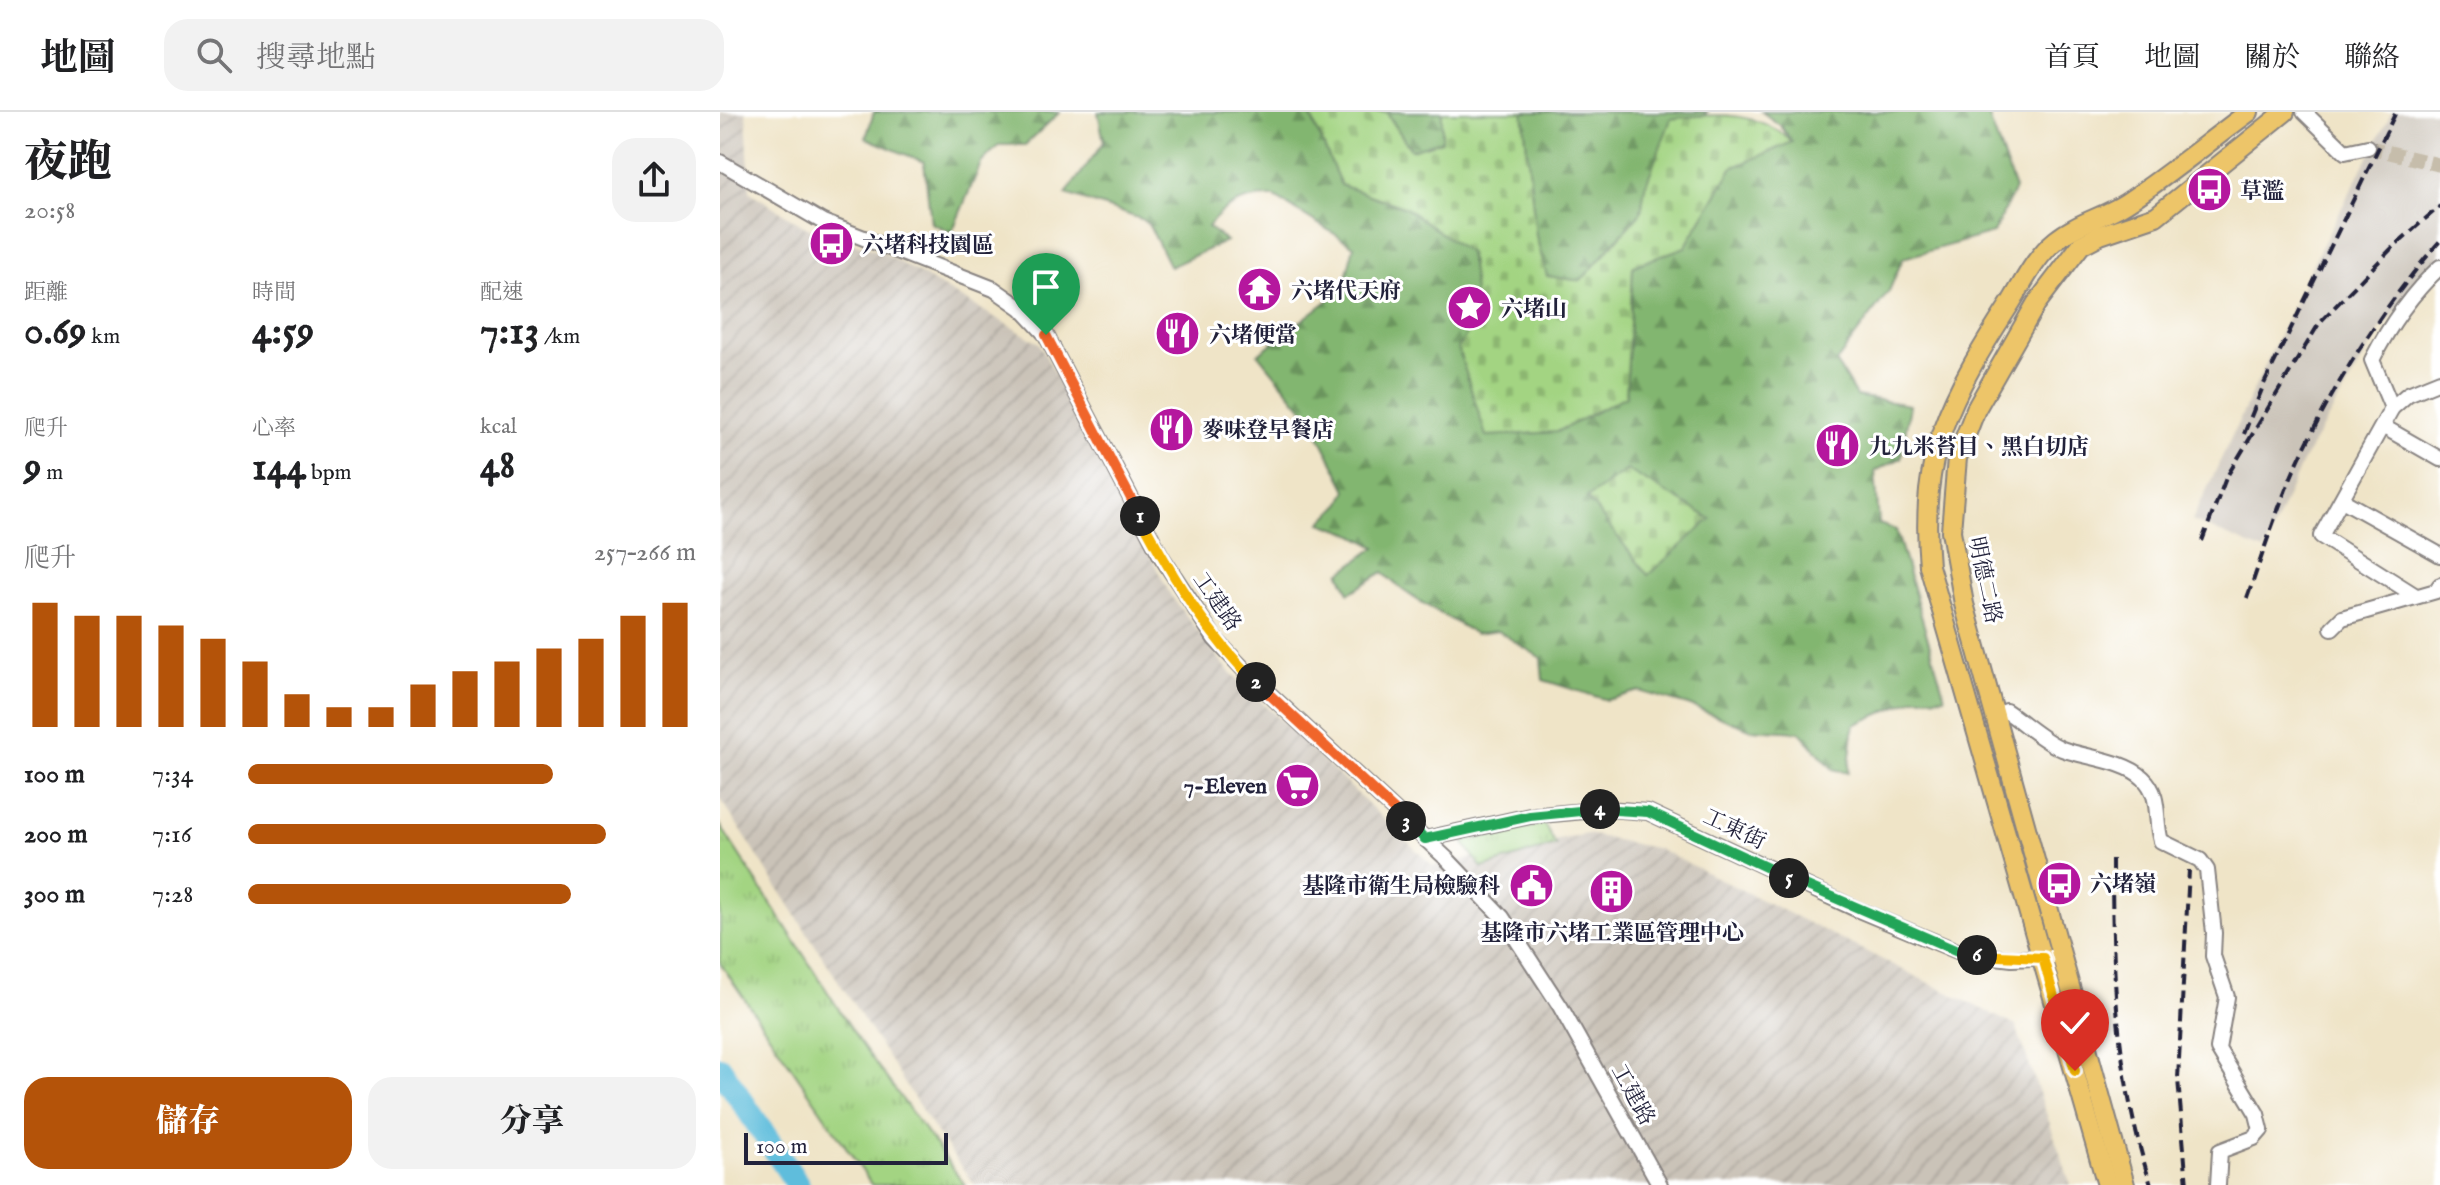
<!DOCTYPE html>
<html lang="zh-TW">
<meta charset="utf-8">
<style>
body{margin:0;font-family:"IM FELL English","Noto Serif TC",serif;background:#f2f2f2;color:#202124;height:100vh;display:flex;flex-direction:column;font-size:30px;white-space:nowrap}
*{box-sizing:border-box;margin:0}
p{font-size:26px;color:#757577}
.icon{flex:none;width:44px;height:44px;fill:none;stroke:currentColor;stroke-width:2;stroke-linecap:round;stroke-linejoin:round}
.map{position:relative;flex:1;overflow:hidden}
.sheet{display:flex;flex-direction:column;background:#fff;width:720px}
.sheet>*{flex:none}
.scale{position:absolute;left:24px;bottom:20px;width:204px;box-sizing:border-box;padding-left:8px;border:4px solid #22223b;border-top:0;font-size:22px;line-height:28px;white-space:nowrap;color:#22223b;-webkit-text-stroke:6px #fff;paint-order:stroke}
.pin{position:absolute;display:grid;place-items:center;width:68px;height:68px;color:#fff;margin:-82px -34px;border-radius:50% 50% 50% 0;rotate:-45deg;box-shadow:0 0 8px #0007}
.pin .icon{rotate:45deg}
.km{position:absolute;width:40px;height:40px;margin:-20px;border-radius:50%;background:#222;color:#fff;font-size:22px;line-height:40px;text-align:center}
.round{display:grid;place-items:center;flex:none;width:84px;height:84px;border-radius:24px;background:#f2f2f2}
.summary{display:flex;align-items:center;justify-content:space-between;height:136px;padding:0 24px}
h1{font-size:44px;font-weight:800;line-height:60px}
.metrics{display:grid;grid-template-columns:repeat(3,1fr);gap:12px;height:136px;padding:8px 24px}
.metrics div{display:grid;align-content:center}
.metrics b{font-size:40px;font-weight:800}
.metrics small{font-size:22px;font-weight:400}
.metrics p{font-size:22px}
.chart{height:224px;padding:16px 24px}
.chart p{display:flex;justify-content:space-between}
.chart svg{width:100%;height:144px;margin-top:8px;stroke:#b45309;stroke-width:6}
.action{display:flex;gap:16px;margin-top:auto;padding:16px 24px}
.action a{flex:1;height:92px;border-radius:24px;background:#b45309;color:#fff;font-size:32px;font-weight:800;line-height:92px;text-align:center}
.action a+a{background:#f2f2f2;color:#202124}
ul{padding:0 24px;list-style:none;font-size:26px}
li{display:grid;grid-template-columns:128px 96px 1fr;align-items:center;height:60px}
li i{height:20px;border-radius:10px;background:#b45309}
header{display:flex;align-items:center;gap:48px;box-sizing:border-box;height:112px;padding:0 40px;background:#fff;border-bottom:2px solid #e0e0e0}
header strong{font-size:38px}
nav{display:flex;gap:44px;margin-inline-start:auto;font-size:28px}
.search{width:560px;height:72px;background:#f2f2f2;display:flex;align-items:center;gap:20px;box-sizing:border-box;padding:0 28px;border-radius:24px;color:#757577;font-size:30px}
main{display:flex;flex:1;min-height:0}
.map>svg:first-child{display:block}
.industrial{fill:url(#industrial-furrows)}
.railway{fill:#cac3b8}
.forest{fill:url(#forest-firs);stroke:#526c56;stroke-width:2}
.cemetery{fill:url(#cemetery-stones);stroke:#627b5e;stroke-width:2}
.park{fill:url(#park-tufts);stroke:#627b5e;stroke-width:2}
.lines{fill:none;stroke-linecap:round;stroke-linejoin:round}
.river{stroke:#5ebddc;stroke-width:24}
.minor-tunnel{stroke:#c6bdab;stroke-width:14;stroke-dasharray:14 7;stroke-linecap:butt}
.minor-casing{stroke:#888381;stroke-width:18}
.major-casing{stroke:#888381;stroke-width:22}
.minor{stroke:#fff;stroke-width:14}
.major{stroke:#edc569;stroke-width:18}
.rail{stroke:#22223b;stroke-width:4;stroke-dasharray:12 6;stroke-linecap:butt}
.split-1-casing{stroke:#fff;stroke-width:16}
.split-2-casing{stroke:#fff;stroke-width:16}
.split-3-casing{stroke:#fff;stroke-width:16}
.split-4-casing{stroke:#fff;stroke-width:16}
.split-5-casing{stroke:#fff;stroke-width:16}
.split-6-casing{stroke:#fff;stroke-width:16}
.split-7-casing{stroke:#fff;stroke-width:16}
.split-1{stroke:#f0652b;stroke-width:10}
.split-2{stroke:#f5b400;stroke-width:10}
.split-3{stroke:#f0652b;stroke-width:10}
.split-4{stroke:#22a559;stroke-width:10}
.split-5{stroke:#22a559;stroke-width:10}
.split-6{stroke:#22a559;stroke-width:10}
.split-7{stroke:#f5b400;stroke-width:10}
.labels{text-anchor:middle;stroke-width:6;stroke-linejoin:round;paint-order:stroke}
.poi-label{font-size:22px;font-weight:bold;fill:#22223b;stroke:#fff;text-anchor:start}
.street-label{font-size:22px;fill:#22223b;stroke:#fff}
</style>
<header>
<strong>地圖</strong>
<div class="search"><svg class="icon" aria-label="search" viewBox="0 0 24 24"><circle cx="10" cy="10" r="6"/><path d="M15 15l6 6"/></svg>搜尋地點</div>
<nav><a>首頁</a><a>地圖</a><a>關於</a><a>聯絡</a></nav>
</header>
<main>
<section class="sheet">
<div class="summary"><div><h1>夜跑</h1><p>20:58</p></div><a class="round"><svg class="icon" aria-label="share" viewBox="0 0 24 24"><path d="M12 15V3M7 8l5-5 5 5M5 13v7h14v-7"/></svg></a></div>
<div class="metrics">
<div><p>距離</p><b>0.69<small> km</small></b></div>
<div><p>時間</p><b>4:59</b></div>
<div><p>配速</p><b>7:13<small> /km</small></b></div>
</div>
<div class="metrics">
<div><p>爬升</p><b>9<small> m</small></b></div>
<div><p>心率</p><b>144<small> bpm</small></b></div>
<div><p>kcal</p><b>48</b></div>
</div>
<div class="chart"><p><span>爬升</span>257–266 m</p>
<svg viewBox="0 0 160 44" preserveAspectRatio="none"><path d="M5 44V6M15 44V10M25 44V10M35 44V13M45 44V17M55 44V24M65 44V34M75 44V38M85 44V38M95 44V31M105 44V27M115 44V24M125 44V20M135 44V17M145 44V10M155 44V6"/></svg>
</div>
<ul>
<li><b>100 m</b>7:34<i style="width:68%"></i></li>
<li><b>200 m</b>7:16<i style="width:80%"></i></li>
<li><b>300 m</b>7:28<i style="width:72%"></i></li>
</ul>
<div class="action"><a>儲存</a><a>分享</a></div>
</section>
<div class="map">
<svg width="1720" height="1073" viewBox="0 0 1720 1073">
<defs>
<pattern id="industrial-furrows" width="10" height="10" patternUnits="userSpaceOnUse" patternTransform="scale(2)"><rect width="10" height="10" fill="#cac3b8"/><path d="M-1 1l2-2M0 10L10 0M9 11l2-2" fill="none" stroke="#ada79f"/></pattern>
<pattern id="forest-firs" width="22" height="20" patternUnits="userSpaceOnUse" patternTransform="scale(2)"><rect width="22" height="20" fill="#82b670"/><path d="M5 1l3.5 6h-7zM16 11l3.5 6h-7z" fill="#6a945d"/></pattern>
<pattern id="cemetery-stones" width="16" height="16" patternUnits="userSpaceOnUse" patternTransform="scale(2)"><rect width="16" height="16" fill="#a3d482"/><path d="M2 7V4a2 2 0 0 1 4 0v3zM10 15v-3a2 2 0 0 1 4 0v3z" fill="#8cb671"/></pattern>
<pattern id="park-tufts" width="24" height="20" patternUnits="userSpaceOnUse" patternTransform="scale(2)"><rect width="24" height="20" fill="#a3d482"/><path d="M3 7l-1-3M5 7V3M7 7l1-3M15 17l-1-3M17 17v-4M19 17l1-3" fill="none" stroke="#8cb671"/></pattern>
</defs>
<rect width="100%" height="100%" fill="#fff"/>
<filter id="ink" filterUnits="userSpaceOnUse"><feTurbulence type="fractalNoise" baseFrequency=".0125" numOctaves="2"/><feDisplacementMap in="SourceGraphic" scale="16" xChannelSelector="R" yChannelSelector="G"/><feConvolveMatrix kernelMatrix="1 2 1 2 8 2 1 2 1" color-interpolation-filters="sRGB"/></filter>
<filter id="wash" filterUnits="userSpaceOnUse"><feTurbulence type="fractalNoise" baseFrequency=".006" numOctaves="4" result="noise"/><feDisplacementMap in="SourceGraphic" scale="32" xChannelSelector="R" yChannelSelector="G"/><feGaussianBlur stdDeviation="1.8" result="paint"/><feColorMatrix in="noise" values="0 0 0 0 0 0 0 0 0 0 0 0 0 0 0 0 0 1.4 0 .05"/><feComposite in="paint" operator="in"/></filter>
<g filter="url(#wash)">
<rect width="100%" height="100%" fill="#efe4c7"/>
<path class="industrial" d="M0,0H26L30,80L85,115L164,141L319,231L451,484L508,558L713,754L867,722L939,737L1296,914L1351,1073H255L220,1026L0,686Z"/>
<path class="railway" d="M1672,0H1720V150L1662,215L1581,352L1544,439L1472,409L1595,147Z"/>
<g class="forest">
<path d="M154,0H340L305,33H279L261,51L232,120L211,111L204,50L146,26Z"/>
<path d="M378,0H589L621,73L686,96L749,140L756,183L750,220L766,324L837,320L906,284L913,154L965,135L1012,56L1072,30L1061,14L1042,0H1267L1295,77L1273,121L1183,146L1169,179L1116,250L1136,284L1190,293L1181,346L1155,359L1159,412L1176,418L1225,585L1196,586L1134,613L1128,661L1113,657L1080,620L1030,617L968,593L919,579L887,588L823,568L821,546L778,519L755,522C725,502 687,487 663,460L629,481L620,461L656,435L632,422L601,411L621,391L627,378L589,304L538,242L623,177L634,134L555,85C527,84 504,92 488,115L506,129L450,155L429,113L421,107L346,82L384,30Z"/>
<path d="M666,0H722V29L691,38Z"/>
<path d="M803,0H987L925,75L921,100L861,169L827,165L816,124Z"/>
</g>
<g class="cemetery">
<path d="M589,0H666L691,38L722,29V0H803L816,124L827,164L861,169L921,100L925,75L951,7C998,0 1041,0 1072,30L1012,56L965,135L913,154L906,284L837,320L766,324L738,236C760,206 755,176 749,141L686,96L621,73Z"/>
<path d="M907,358L991,407L928,463L867,386Z"/>
</g>
<g class="park">
<path d="M824,712L836,733L762,756L743,730Z"/>
<path d="M0,713L140,930L245,1073H152L0,851Z"/>
</g>
<g class="lines">
<path class="river" d="M0,956L78,1073"/>
</g>
</g>
<g filter="url(#ink)">
<g class="lines">
<path class="minor-tunnel" d="M1648,35L1720,53"/>
<defs>
<g id="minor">
<path d="M1584,0L1625,40L1648,35"/>
<path d="M0,50L103,110L274,177L301,196L326,223L441,444L495,527L532,566L727,747L782,805L840,894L940,1073"/>
<path d="M1672,296L1652,248C1670,212 1691,182 1720,155"/>
<path d="M1664,315L1720,347"/>
<path d="M1622,388L1720,443"/>
<path d="M1696,484L1601,424L1672,296L1688,282L1720,269"/>
<path d="M1612,516L1622,506L1716,479L1720,473"/>
<path d="M1286,599C1304,611 1323,629 1342,637C1366,646 1404,648 1423,666C1442,684 1434,708 1441,729L1480,748L1487,758L1494,821L1493,844L1507,885L1498,937L1537,1002L1541,1018L1534,1026L1500,1039L1498,1073"/>
<path d="M705,727L810,704L887,697L928,700L1136,797L1242,841L1292,847L1330,845"/>
</g>
<g id="major">
<path d="M1387,1073L1209,454C1199,341 1230,285 1290,192C1303,171 1316,144 1336,128C1357,111 1384,105 1406,91C1449,63 1488,30 1529,0"/>
<path d="M1405,1073L1244,492L1231,419L1237,346L1256,297L1316,192L1361,133L1380,123L1436,104L1565,0"/>
</g>
</defs>
<use href="#minor" class="minor-casing"/>
<use href="#major" class="major-casing"/>
<use href="#minor" class="minor"/>
<use href="#major" class="major"/>
<g class="rail">
<path d="M1524,322L1544,272L1676,0"/>
<path d="M1482,429L1506,366L1600,210L1672,136L1720,94"/>
<path d="M1527,486C1544,439 1559,389 1581,343C1618,266 1663,194 1720,129"/>
<path d="M1392,747C1392,858 1396,966 1431,1073"/>
<path d="M1467,1073L1458,967L1469,758"/>
</g>
</g>
</g>
<g class="lines" filter="url(#ink)">
<defs>
<path id="split-1" d="M326,223L420,404"/>
<path id="split-2" d="M420,404C452,464 487,523 536,570"/>
<path id="split-3" d="M536,570L686,709"/>
<path id="split-4" d="M686,709L705,727L810,704L880,697"/>
<path id="split-5" d="M880,697L928,700L1069,766"/>
<path id="split-6" d="M1069,766L1242,841L1257,843"/>
<path id="split-7" d="M1257,843L1323,846L1355,959"/>
</defs>
<use href="#split-1" class="split-1-casing"/>
<use href="#split-2" class="split-2-casing"/>
<use href="#split-3" class="split-3-casing"/>
<use href="#split-4" class="split-4-casing"/>
<use href="#split-5" class="split-5-casing"/>
<use href="#split-6" class="split-6-casing"/>
<use href="#split-7" class="split-7-casing"/>
<use href="#split-1" class="split-1"/>
<use href="#split-2" class="split-2"/>
<use href="#split-3" class="split-3"/>
<use href="#split-4" class="split-4"/>
<use href="#split-5" class="split-5"/>
<use href="#split-6" class="split-6"/>
<use href="#split-7" class="split-7"/>
</g>
<defs>
<symbol id="bus-disc" viewBox="-11 -11 22 22"><circle r="9.5" fill="#b5179e" stroke="#fff"/><path d="M-5-6H5V4H4V6H2V4H-2V6H-4V4H-5ZM-3.5-4V0h7V-4ZM-3.5 1.2v1.5H-2V1.2ZM2 1.2v1.5H3.5V1.2Z" fill="#fff"/></symbol>
<symbol id="temple-disc" viewBox="-11 -11 22 22"><circle r="9.5" fill="#b5179e" stroke="#fff"/><path d="M0-6L5-2H3V0L6.5 2.5H4V6H1.5V3h-3V6H-4V2.5H-6.5L-3 0V-2H-5Z" fill="#fff"/></symbol>
<symbol id="sight-disc" viewBox="-11 -11 22 22"><circle r="9.5" fill="#b5179e" stroke="#fff"/><path d="M0-6L1.8-2.2L6-1.7L2.9 1.2L3.7 5.4L0 3.3L-3.7 5.4L-2.9 1.2L-6-1.7L-1.8-2.2Z" fill="#fff"/></symbol>
<symbol id="restaurant-disc" viewBox="-11 -11 22 22"><circle r="9.5" fill="#b5179e" stroke="#fff"/><path d="M-5-6h1v4h1v-4h1v4h1v-4h1v5L-1.5 .5V6h-2V.5L-5-1ZM5-6V6H3V1.5H1.5Q1.5-4 5-6Z" fill="#fff"/></symbol>
<symbol id="supermarket-disc" viewBox="-11 -11 22 22"><circle r="9.5" fill="#b5179e" stroke="#fff"/><path d="M-6-5.5h2.5l.6 2H6L4.5 2H-2.5L-4.4-4H-6ZM-1.5 3.2a1.3 1.3 0 1 0 .1 0ZM3 3.2a1.3 1.3 0 1 0 .1 0Z" fill="#fff"/></symbol>
<symbol id="civic-disc" viewBox="-11 -11 22 22"><circle r="9.5" fill="#b5179e" stroke="#fff"/><path d="M-.6-6.5H3V-4.5H.6V-3L4-1V1h2V6H-6V1h2V-1L-.6-3ZM-1.2 2.5V6h2.4V2.5Z" fill="#fff"/></symbol>
<symbol id="building-disc" viewBox="-11 -11 22 22"><circle r="9.5" fill="#b5179e" stroke="#fff"/><path d="M-4-6H4V6H1V3H-1V6H-4ZM-2.5-4.3h1.7v1.8h-1.7ZM.8-4.3h1.7v1.8H.8ZM-2.5-1h1.7V.8h-1.7ZM.8-1h1.7V.8H.8Z" fill="#fff"/></symbol>
</defs>
<g fill-rule="evenodd">
<use href="#bus-disc" x="1464" y="52" width="51" height="51"/>
<use href="#bus-disc" x="86" y="106" width="51" height="51"/>
<use href="#temple-disc" x="514" y="152" width="51" height="51"/>
<use href="#sight-disc" x="724" y="170" width="51" height="51"/>
<use href="#restaurant-disc" x="432" y="196" width="51" height="51"/>
<use href="#restaurant-disc" x="426" y="292" width="51" height="51"/>
<use href="#restaurant-disc" x="1092" y="308" width="51" height="51"/>
<use href="#supermarket-disc" x="552" y="648" width="51" height="51"/>
<use href="#bus-disc" x="1314" y="746" width="51" height="51"/>
<use href="#civic-disc" x="786" y="748" width="51" height="51"/>
<use href="#building-disc" x="866" y="754" width="51" height="51"/>
</g>
<g class="labels">
<g class="poi-label">
<text x="1520" y="86">草濫</text>
<text x="142" y="140">六堵科技園區</text>
<text x="571" y="186">六堵代天府</text>
<text x="781" y="204">六堵山</text>
<text x="489" y="230">六堵便當</text>
<text x="482" y="325">麥味登早餐店</text>
<text x="1149" y="342">九九米苔目、黑白切店</text>
<text x="547" y="681" text-anchor="end">7-Eleven</text>
<text x="1370" y="779">六堵嶺</text>
<text x="780" y="781" text-anchor="end">基隆市衛生局檢驗科</text>
<text x="892" y="828" text-anchor="middle">基隆市六堵工業區管理中心</text>
</g>
<g class="street-label">
<text transform="translate(1266 468) rotate(78)" y="8">明德二路</text>
<text transform="translate(498 489) rotate(55)" y="8">工建路</text>
<text transform="translate(1015 716) rotate(25)" y="8">工東街</text>
<text transform="translate(914 982) rotate(61)" y="8">工建路</text>
</g>
</g>
</svg>
<div class="scale">100 m</div>
<div class="pin" style="left:326px;top:223px;background:#1e9e55"><svg class="icon" aria-label="arrive" viewBox="0 0 24 24"><path d="M6 21V4h12l-3 4 3 4H6"/></svg></div>
<div class="pin" style="left:1355px;top:959px;background:#d93025"><svg class="icon" aria-label="check" viewBox="0 0 24 24"><path d="M5 12l5 5 9-10"/></svg></div>
<b class="km" style="left:420px;top:404px">1</b>
<b class="km" style="left:536px;top:570px">2</b>
<b class="km" style="left:686px;top:709px">3</b>
<b class="km" style="left:880px;top:697px">4</b>
<b class="km" style="left:1069px;top:766px">5</b>
<b class="km" style="left:1257px;top:843px">6</b>
</div>
</main>
